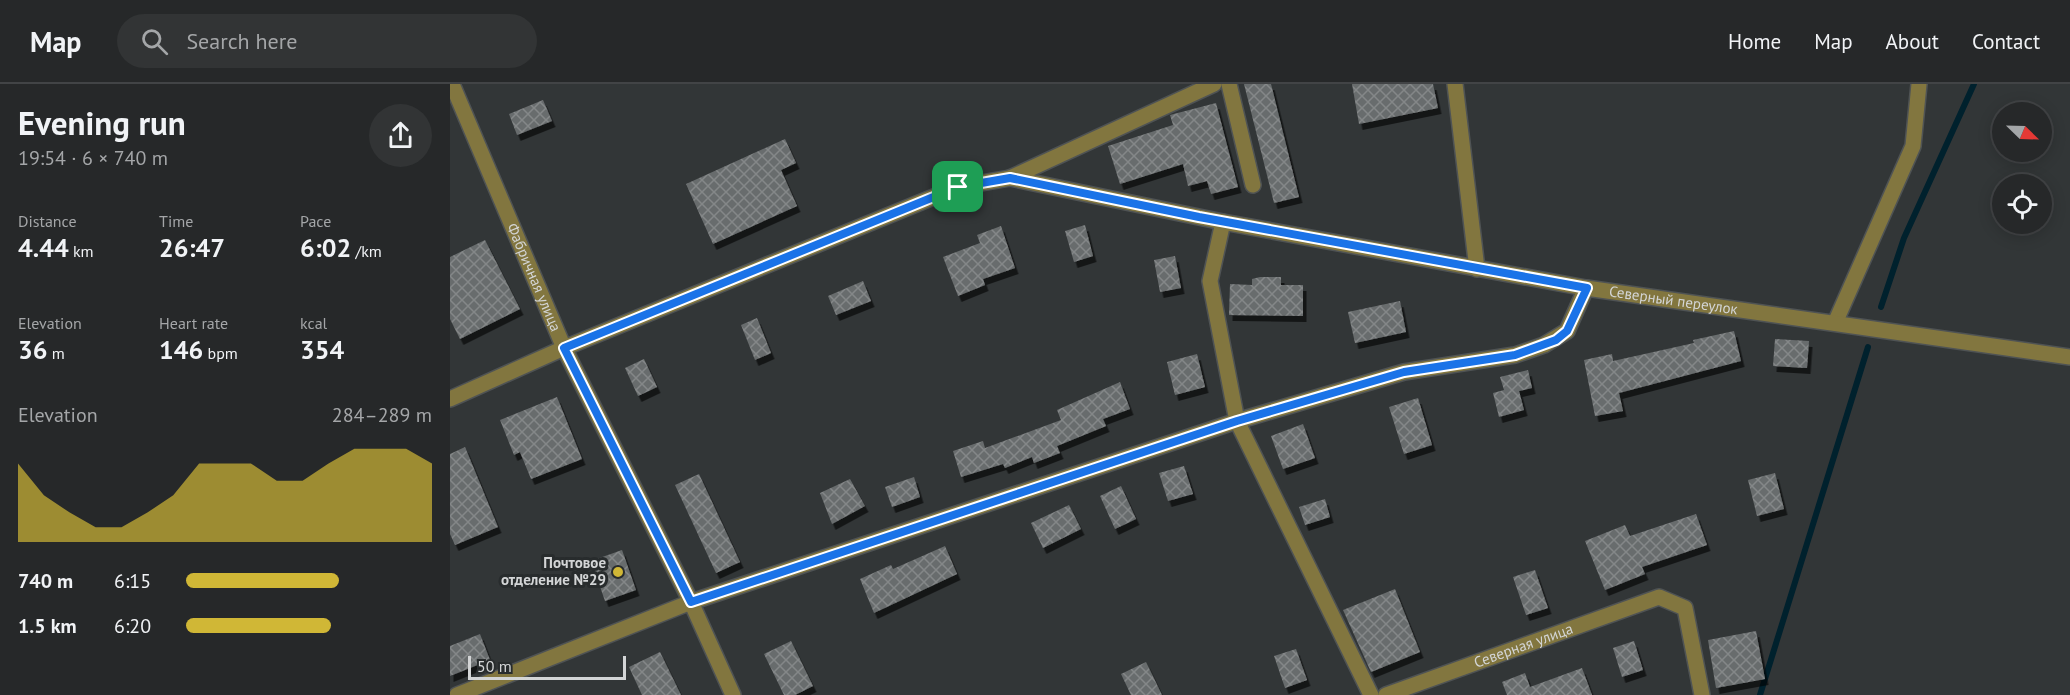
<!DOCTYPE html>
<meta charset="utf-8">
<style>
body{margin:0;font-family:"PT Sans",sans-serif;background:#323435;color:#f1f3f6;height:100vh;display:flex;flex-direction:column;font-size:22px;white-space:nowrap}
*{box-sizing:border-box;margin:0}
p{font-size:20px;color:#a4a6a8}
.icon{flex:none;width:33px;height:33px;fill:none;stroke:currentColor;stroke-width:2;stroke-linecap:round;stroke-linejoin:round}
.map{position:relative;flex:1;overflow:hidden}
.sheet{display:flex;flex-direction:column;background:#262829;width:450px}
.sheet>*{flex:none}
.needle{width:39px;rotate:113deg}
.buttons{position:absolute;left:1542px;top:18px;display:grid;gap:12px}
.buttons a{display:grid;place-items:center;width:60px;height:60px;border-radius:50%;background:#262829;box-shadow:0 3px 15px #0003,0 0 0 2px #424446;font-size:30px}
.scale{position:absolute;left:18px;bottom:15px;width:158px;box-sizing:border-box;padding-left:6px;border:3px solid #d3d5d6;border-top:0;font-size:16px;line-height:21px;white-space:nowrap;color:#d3d5d6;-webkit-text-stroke:4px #282c2d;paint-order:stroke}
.pin{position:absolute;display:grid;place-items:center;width:51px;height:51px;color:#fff;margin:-26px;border-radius:12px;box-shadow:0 3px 9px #0006}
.round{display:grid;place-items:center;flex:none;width:63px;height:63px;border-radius:32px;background:#323435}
.head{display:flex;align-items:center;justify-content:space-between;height:102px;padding:0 18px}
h1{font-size:33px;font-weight:700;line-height:45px}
.metrics{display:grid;grid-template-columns:repeat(3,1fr);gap:9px;height:102px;padding:6px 18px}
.metrics div{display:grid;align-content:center}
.metrics b{font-size:26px;font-weight:700}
.metrics small{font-size:16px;font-weight:400}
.metrics p{font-size:16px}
.chart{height:168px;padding:12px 18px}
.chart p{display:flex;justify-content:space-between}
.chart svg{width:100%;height:108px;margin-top:6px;fill:#d0b736;opacity:.7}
ul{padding:0 18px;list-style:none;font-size:20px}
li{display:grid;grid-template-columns:96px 72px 1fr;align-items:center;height:45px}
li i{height:15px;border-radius:8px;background:#d0b736}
header{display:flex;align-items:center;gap:36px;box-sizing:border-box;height:84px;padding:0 30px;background:#262829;border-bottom:2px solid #424446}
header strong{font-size:28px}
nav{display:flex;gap:33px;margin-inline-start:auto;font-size:21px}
.search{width:420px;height:54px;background:#323435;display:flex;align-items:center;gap:15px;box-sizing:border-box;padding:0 21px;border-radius:33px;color:#a4a6a8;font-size:22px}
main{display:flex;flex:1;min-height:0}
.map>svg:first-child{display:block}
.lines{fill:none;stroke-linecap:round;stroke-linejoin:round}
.stream{stroke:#00212d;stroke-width:6}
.building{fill:url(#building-cross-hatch);filter:url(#shadow)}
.minor-casing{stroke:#4f5354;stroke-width:18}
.minor{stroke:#82763f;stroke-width:15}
.route-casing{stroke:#fff;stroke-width:12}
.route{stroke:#1a73e8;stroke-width:8}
.poi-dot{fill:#d0b736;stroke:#282c2d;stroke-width:2}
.labels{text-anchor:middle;stroke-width:6;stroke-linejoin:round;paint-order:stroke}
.street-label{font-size:15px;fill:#d3d5d6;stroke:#282c2d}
.poi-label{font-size:15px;font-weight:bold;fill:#d3d5d6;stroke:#282c2d;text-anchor:end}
</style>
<header>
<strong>Map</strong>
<div class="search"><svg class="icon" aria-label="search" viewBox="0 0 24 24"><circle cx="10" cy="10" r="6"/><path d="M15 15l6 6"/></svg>Search here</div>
<nav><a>Home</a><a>Map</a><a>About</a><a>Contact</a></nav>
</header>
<main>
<section class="sheet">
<div class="head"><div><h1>Evening run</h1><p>19:54 · 6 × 740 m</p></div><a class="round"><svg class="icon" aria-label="share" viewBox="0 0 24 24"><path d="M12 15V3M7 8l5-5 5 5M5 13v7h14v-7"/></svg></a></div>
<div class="metrics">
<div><p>Distance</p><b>4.44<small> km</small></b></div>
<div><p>Time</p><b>26:47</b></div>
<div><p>Pace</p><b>6:02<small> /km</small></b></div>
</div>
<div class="metrics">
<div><p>Elevation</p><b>36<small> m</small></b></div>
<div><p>Heart rate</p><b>146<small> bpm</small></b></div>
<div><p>kcal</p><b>354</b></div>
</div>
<div class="chart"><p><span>Elevation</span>284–289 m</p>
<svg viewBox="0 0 160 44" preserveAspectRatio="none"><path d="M0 44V12L10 25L20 32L30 38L40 38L50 32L60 25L70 12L80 12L90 12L100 19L110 19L120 12L130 6L140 6L150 6L160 12V44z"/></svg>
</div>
<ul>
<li><b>740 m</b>6:15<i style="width:62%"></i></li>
<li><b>1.5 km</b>6:20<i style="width:59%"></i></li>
</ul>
</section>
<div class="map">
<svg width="1620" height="611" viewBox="0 0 1620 611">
<defs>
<pattern id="building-cross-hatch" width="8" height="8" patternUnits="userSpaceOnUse" patternTransform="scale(1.5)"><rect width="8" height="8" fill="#686c6d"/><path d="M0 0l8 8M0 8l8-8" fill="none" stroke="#848788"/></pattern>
<filter id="shadow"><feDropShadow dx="3.5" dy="6" stdDeviation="0" flood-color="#0009"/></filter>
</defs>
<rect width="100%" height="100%" fill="#323637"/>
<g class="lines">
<g class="stream">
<path d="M1431,223L1454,154L1524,0"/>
<path d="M1310,611L1418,263"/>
</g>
</g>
<g class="building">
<path d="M794,0H821L849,113L824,119Z"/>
<path d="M902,0H983L988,24L909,40Z"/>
<path d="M93,16L102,37L67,51L59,30Z"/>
<path d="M766,19L788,103L761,110L757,97L738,102L733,80L670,100L658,62L723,41L720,31Z"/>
<path d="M335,55L346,79L331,86L347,122L263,160L236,100Z"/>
<path d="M635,141L643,172L624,178L615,147Z"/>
<path d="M551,142L565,184L533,195L535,201L508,212L493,173L530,159L527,151Z"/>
<path d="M35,156L70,225L10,255L0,235V173Z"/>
<path d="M725,172L731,204L710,208L704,176Z"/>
<path d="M810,193H831V201H853V232L779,231L780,200L802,201V195Z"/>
<path d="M413,197L421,217L386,231L378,212Z"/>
<path d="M950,217L956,248L905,259L898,228Z"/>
<path d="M307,234L321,269L305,276L291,241Z"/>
<path d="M1284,247L1291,277L1169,309L1173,327L1145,332L1134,276L1162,270L1163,277L1244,259L1243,256Z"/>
<path d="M1325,255L1359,257L1357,284L1323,282Z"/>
<path d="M747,270L755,303L725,311L717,278Z"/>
<path d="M194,275L207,303L188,312L175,284Z"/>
<path d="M1078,286L1082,304L1069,307L1074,326L1049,333L1043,309L1054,306L1050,293Z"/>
<path d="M670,298L680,325L653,335L656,342L607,362L610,369L584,379L582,373L555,384L553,380L511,393L503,367L533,357L535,364L611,336L607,326Z"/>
<path d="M107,313L132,375L81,395L70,368L64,371L50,336Z"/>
<path d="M968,314L982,361L954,370L939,323Z"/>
<path d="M853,340L865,374L833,385L821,352Z"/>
<path d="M15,363L48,443L5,461L0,450V370Z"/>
<path d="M734,382L743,410L718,417L709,389Z"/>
<path d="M1325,389L1334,425L1307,432L1298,396Z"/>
<path d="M249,390L290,478L266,489L225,401Z"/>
<path d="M464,393L470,413L442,423L435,403Z"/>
<path d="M400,395L415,422L382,440L370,409Z"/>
<path d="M671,402L686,435L665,445L650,412Z"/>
<path d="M875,415L880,433L855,441L849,423Z"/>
<path d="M619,421L631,445L593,464L581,439Z"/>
<path d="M1246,430L1257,461L1192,483L1195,490L1155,506L1135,457L1175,441L1180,452Z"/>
<path d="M495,462L507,490L424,529L410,495L441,481L443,485Z"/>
<path d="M172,466L186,506L155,517L141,477Z"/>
<path d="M1085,486L1098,524L1076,531L1063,493Z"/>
<path d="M945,505L970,568L921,588L893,526Z"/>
<path d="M1306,547L1315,595L1266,604L1258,556Z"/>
<path d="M30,550L40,576L0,592V562Z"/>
<path d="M341,557L363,602L345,611H334L314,570Z"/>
<path d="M1184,557L1193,586L1172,593L1163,564Z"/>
<path d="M846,565L857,596L835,604L824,572Z"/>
<path d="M210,568L231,611H192L179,583Z"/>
<path d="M696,578L712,611H681L671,590Z"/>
<path d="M1132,584L1142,611H1057L1052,598L1075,589L1080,603Z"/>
</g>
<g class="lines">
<defs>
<g id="minor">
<path id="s1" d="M2,0L114,264L241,518L283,611"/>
<path d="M779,0L803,101"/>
<path d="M1005,0L1027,185"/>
<path d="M560,94L764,0"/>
<path d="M773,138L760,197L787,337L921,611"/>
<path d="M1385,239L1463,62L1469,0"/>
<path id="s2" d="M0,315L114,264L508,103L560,94L773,138L1136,204L1620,273"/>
<path d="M7,611L241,518L787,337L954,288L1065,271L1094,261L1117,247L1136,204"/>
<path id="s3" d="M936,611L1209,513L1235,524L1252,611"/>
</g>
</defs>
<use href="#minor" class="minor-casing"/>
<use href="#minor" class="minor"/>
</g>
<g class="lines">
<defs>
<path id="route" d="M560,94L749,133L1137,204L1117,247L1106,256L1065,271L954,288L787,337L241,518L114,264L508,103Z"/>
</defs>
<use href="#route" class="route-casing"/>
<use href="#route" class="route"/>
</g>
<circle class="poi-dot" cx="168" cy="488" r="6"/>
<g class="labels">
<g class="street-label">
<text dy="5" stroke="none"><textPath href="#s1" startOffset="210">Фабричная улица</textPath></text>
<text dy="5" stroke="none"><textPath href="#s2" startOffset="1278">Северный переулок</textPath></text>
<text dy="5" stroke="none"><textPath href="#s3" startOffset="146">Северная улица</textPath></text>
</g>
<g class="poi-label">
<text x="156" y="484">Почтовое<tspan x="156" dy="17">отделение №29</tspan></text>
</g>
</g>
</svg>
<div class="buttons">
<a><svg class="needle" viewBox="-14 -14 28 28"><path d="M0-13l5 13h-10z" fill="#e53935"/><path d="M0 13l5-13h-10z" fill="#a4a6a8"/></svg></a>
<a><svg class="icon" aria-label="locate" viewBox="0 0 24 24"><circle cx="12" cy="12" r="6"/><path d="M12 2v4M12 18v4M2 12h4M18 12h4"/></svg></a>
</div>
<div class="scale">50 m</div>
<div class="pin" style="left:508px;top:103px;background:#1e9e55"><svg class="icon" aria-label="arrive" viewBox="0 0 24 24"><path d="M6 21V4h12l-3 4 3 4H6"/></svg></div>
</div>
</main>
